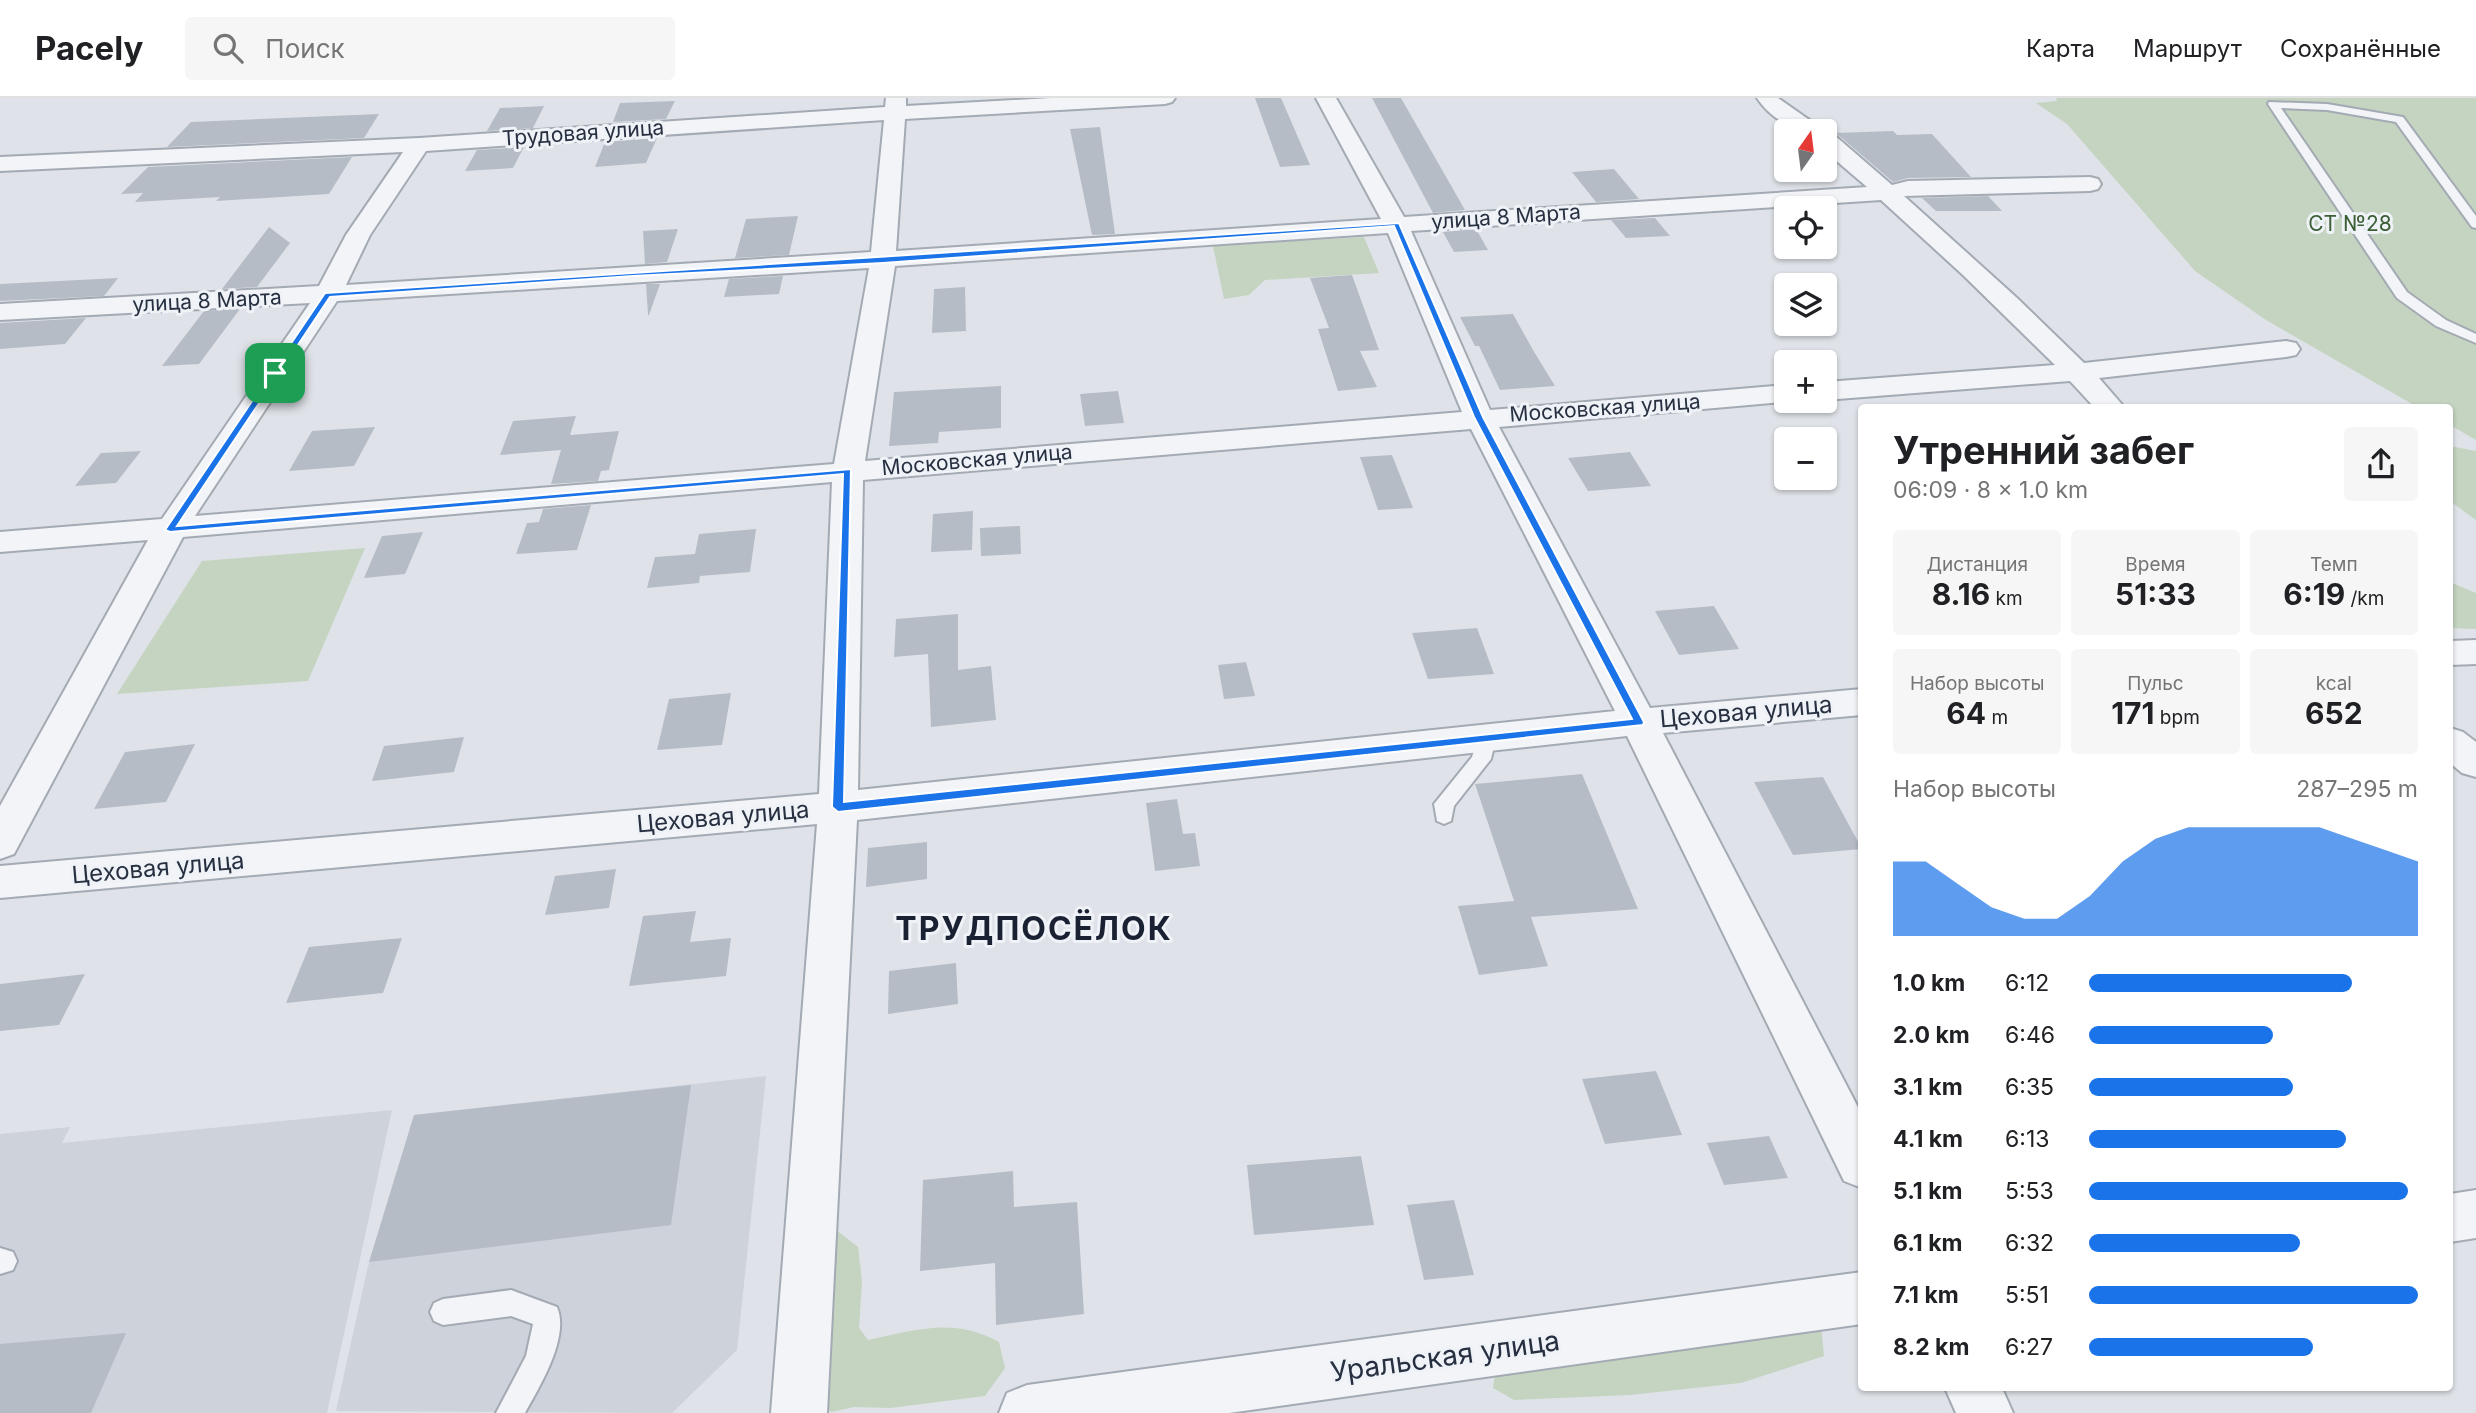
<!DOCTYPE html>
<html lang="ru">
<meta charset="utf-8">
<style>
body{margin:0;font-family:Inter,sans-serif;background:#f6f6f6;color:#202124;height:100vh;display:flex;flex-direction:column;font-size:26px;white-space:nowrap}
*{box-sizing:border-box;margin:0}
p{font-size:23px;color:#757577}
.icon{flex:none;width:38px;height:38px;fill:none;stroke:currentColor;stroke-width:2;stroke-linecap:round;stroke-linejoin:round}
.map{position:relative;flex:1;overflow:hidden}
.panel{position:absolute;left:1858px;top:306px;width:595px;height:987px;display:flex;flex-direction:column;background:#fff;border-radius:7px;box-shadow:0 2px 5px #0004}
.panel>*{flex:none}
.needle{width:46px;rotate:14deg}
.fabs{position:absolute;left:1774px;top:21px;display:grid;gap:14px}
.fabs a{display:grid;place-items:center;width:63px;height:63px;border-radius:7px;background:#fff;box-shadow:0 2px 5px #0004;font-size:35px}
.pin{position:absolute;display:grid;place-items:center;width:60px;height:60px;color:#fff;margin:-30px;border-radius:14px;box-shadow:0 4px 10px #0006}
.round{display:grid;place-items:center;flex:none;width:74px;height:74px;border-radius:7px;background:#f6f6f6}
.headline{display:flex;align-items:center;justify-content:space-between;height:119px;padding:0 35px}
h1{font-size:38px;font-weight:700;line-height:52px}
.metrics{display:grid;grid-template-columns:repeat(3,1fr);gap:10px;height:119px;padding:7px 35px}
.metrics div{display:grid;align-content:center;border-radius:7px;background:#f6f6f6;text-align:center}
.metrics b{font-size:30px;font-weight:700}
.metrics small{font-size:19px;font-weight:400}
.metrics p{font-size:19px}
.chart{height:196px;padding:14px 35px}
.chart p{display:flex;justify-content:space-between}
.chart svg{width:100%;height:126px;margin-top:7px;fill:#1a73e8;opacity:.7}
ul{padding:0 35px;list-style:none;font-size:23px}
li{display:grid;grid-template-columns:112px 84px 1fr;align-items:center;height:52px}
li i{height:18px;border-radius:9px;background:#1a73e8}
header{display:flex;align-items:center;gap:42px;box-sizing:border-box;height:98px;padding:0 35px;background:#fff;border-bottom:2px solid #e0e0e0}
header strong{font-size:33px}
nav{display:flex;gap:38px;margin-inline-start:auto;font-size:24px}
.search{width:490px;height:63px;background:#f6f6f6;display:flex;align-items:center;gap:18px;box-sizing:border-box;padding:0 24px;border-radius:7px;color:#757577;font-size:26px}
.map>svg:first-child{display:block}
.built{fill:#cdd2db}
.green{fill:#c4d4c0}
.building{fill:#b6bcc6}
.lines{fill:none;stroke-linecap:round;stroke-linejoin:round}
.service-casing{stroke:#a4aab3;stroke-width:4}
.minor-casing{stroke:#a4aab3;stroke-width:4}
.tertiary-casing{stroke:#a4aab3;stroke-width:4}
.service{fill:#f2f4f7;fill-rule:evenodd}
.minor{fill:#f2f4f7;fill-rule:evenodd}
.tertiary{fill:#f2f4f7;fill-rule:evenodd}
.route{fill:#1a73e8;stroke:#fff;stroke-width:2;fill-rule:evenodd}
.labels{text-anchor:middle;stroke-width:6;stroke-linejoin:round;paint-order:stroke}
.far-street-label{font-size:21px;fill:#273041;stroke:#eff2f7}
.far-park-label{font-size:21px;fill:#3b5e34;stroke:#eff2f7}
.street-label{font-size:24px;fill:#273041;stroke:#eff2f7}
.near-street-label{font-size:28px;fill:#273041;stroke:#eff2f7}
.district-label{font-size:32px;font-weight:bold;letter-spacing:2px;fill:#192132;stroke:#eff2f7}
</style>
<header>
<strong>Pacely</strong>
<div class="search"><svg class="icon" aria-label="search" viewBox="0 0 24 24"><circle cx="10" cy="10" r="6"/><path d="M15 15l6 6"/></svg>Поиск</div>
<nav><a>Карта</a><a>Маршрут</a><a>Сохранённые</a></nav>
</header>
<div class="map">
<svg width="2476" height="1315" viewBox="0 0 2476 1315">
<rect width="100%" height="100%" fill="#dfe3e9"/>
<g class="built">
<path d="M766,978L737,1252L672,1315L336,1313L367,1172L414,1017Z"/>
<path d="M392,1012L327,1315H0V1036L70,1029L62,1045Z"/>
</g>
<g class="green">
<path d="M2056,0H2476V342L2450,327V310H2419L2266,222L2195,173L2067,26L2036,5L2057,3Z"/>
<path d="M1364,139L1379,175L1265,182L1249,197L1224,201L1213,148Z"/>
<path d="M2450,348L2476,353V422L2450,403V366L2453,364Z"/>
<path d="M365,450L308,583L117,596L202,463Z"/>
<path d="M2450,484L2476,495V531L2450,530Z"/>
<path d="M831,1128L858,1149L862,1183L859,1230L868,1242C916,1232 954,1219 999,1244L1005,1270L985,1298L890,1310L854,1309L831,1314L815,1297Z"/>
<path d="M1821,1228L1824,1258L1741,1285L1630,1297L1514,1302L1493,1290L1496,1268Z"/>
</g>
<g class="building">
<path d="M1255,0H1281L1310,67L1280,69Z"/>
<path d="M1372,0H1401L1465,112L1433,115Z"/>
<path d="M675,3L666,21L613,24L620,5Z"/>
<path d="M544,8L533,30L487,33L500,10Z"/>
<path d="M379,16L364,40L167,49L191,24Z"/>
<path d="M1100,29L1115,136L1092,137L1070,31Z"/>
<path d="M1893,33L1897,37L1932,36L1971,79L1908,80L1893,84L1836,35Z"/>
<path d="M657,40L646,65L595,69L605,44Z"/>
<path d="M524,49L513,70L465,73L477,52Z"/>
<path d="M352,59L329,96L216,103L220,99L135,104L143,95L121,96L148,69Z"/>
<path d="M1614,71L1639,101L1596,104L1572,74Z"/>
<path d="M1988,98L2002,113H1936L1922,100Z"/>
<path d="M798,118L789,157L735,160L746,121Z"/>
<path d="M1655,120L1670,138L1626,140L1611,122Z"/>
<path d="M269,129L290,145L257,189L222,191Z"/>
<path d="M678,131L667,164L645,166L643,133Z"/>
<path d="M1476,131L1488,152L1454,154L1443,134Z"/>
<path d="M1352,177L1379,252L1360,253L1377,289L1338,293L1318,231L1329,230L1310,180Z"/>
<path d="M783,178L779,196L724,199L729,181Z"/>
<path d="M118,180L104,198L0,203V186Z"/>
<path d="M646,186H660L649,217H648Z"/>
<path d="M965,189L966,233L932,235L934,191Z"/>
<path d="M240,211L199,266L162,268L204,213Z"/>
<path d="M1513,216L1533,252L1555,288L1500,292L1479,248H1475L1460,219Z"/>
<path d="M86,220L65,246L0,251V225Z"/>
<path d="M1001,288V330L939,334L938,345L889,348L894,294Z"/>
<path d="M1118,293L1124,325L1085,328L1080,296Z"/>
<path d="M576,318L570,337L619,333L609,372L601,373L598,383L551,386L561,352L500,357L513,323Z"/>
<path d="M375,329L354,368L289,373L312,333Z"/>
<path d="M141,353L116,385L75,388L101,355Z"/>
<path d="M1630,354L1651,388L1588,393L1568,360Z"/>
<path d="M1392,357L1413,410L1378,412L1360,359Z"/>
<path d="M591,407L577,452L516,456L527,425L539,424L543,411Z"/>
<path d="M973,413L972,452L931,454L933,416Z"/>
<path d="M1020,428L1021,456L981,458L980,430Z"/>
<path d="M756,431L750,474L700,478L699,485L647,490L655,459L695,456L699,436Z"/>
<path d="M423,434L405,476L364,480L382,438Z"/>
<path d="M1714,508L1739,551L1679,557L1655,513Z"/>
<path d="M958,516V572L991,568L996,622L931,629L928,556L894,559L896,521Z"/>
<path d="M1477,530L1494,576L1428,581L1412,535Z"/>
<path d="M1246,564L1255,598L1224,601L1218,567Z"/>
<path d="M731,595L722,647L657,652L669,601Z"/>
<path d="M464,639L454,674L372,683L384,648Z"/>
<path d="M195,646L166,704L94,711L125,654Z"/>
<path d="M1582,676L1638,811L1531,819L1548,868L1479,877L1458,808L1514,803L1475,686Z"/>
<path d="M1823,679L1862,751L1793,757L1754,684Z"/>
<path d="M1177,701L1183,736L1195,735L1200,768L1155,773L1146,705Z"/>
<path d="M927,744V781L866,789L868,750Z"/>
<path d="M616,771L609,810L545,817L555,778Z"/>
<path d="M696,813L690,844L731,840L726,878L629,888L643,818Z"/>
<path d="M402,840L383,895L286,905L309,849Z"/>
<path d="M956,865L958,906L888,916L889,873Z"/>
<path d="M85,876L59,927L0,933V886Z"/>
<path d="M1656,973L1682,1037L1605,1046L1582,981Z"/>
<path d="M691,987L671,1127L369,1164L414,1017Z"/>
<path d="M1769,1038L1788,1080L1724,1087L1707,1045Z"/>
<path d="M1361,1058L1374,1127L1254,1137L1247,1067Z"/>
<path d="M1013,1073L1014,1109L1077,1104L1084,1216L996,1227L995,1165L920,1173L923,1082Z"/>
<path d="M1454,1102L1474,1177L1424,1182L1407,1107Z"/>
<path d="M126,1235L91,1315H0V1246Z"/>
</g>
<g class="lines">
<defs>
<g id="service">
<path d="M2269,4L2327,6L2403,19L2476,118V130L2472,129L2396,24L2327,12L2281,10L2407,194L2446,222L2476,236V245L2436,228L2397,200L2268,6Z"/>
<path d="M1486,633L1493,635L1496,640L1491,661L1454,708L1451,723L1444,726L1437,723L1434,706L1472,659L1479,635Z"/>
<path d="M0,1150L13,1154L17,1163L13,1172L0,1176Z"/>
<path d="M511,1192L557,1209C570,1239 540,1288 525,1315H496L526,1258L533,1226L511,1218L443,1227L434,1223L430,1214L434,1205L443,1201Z"/>
</g>
<g id="minor">
<path d="M886,0H906V8L1051,0H1175L1172,4L1165,6L905,21L896,153L1381,121L1316,0H1336L1404,119L1867,89L1825,53V35L1833,36L1892,87L1908,83L2090,79L2098,81L2101,86L2098,91L2090,93L1904,98L2017,200L2084,265L2286,243L2296,245L2300,251L2296,257L2286,259L2099,280L2125,310H2095L2070,283L1825,302V284L2055,267L1963,177L1881,102L1411,133L1490,312L1787,287V303H1794L1499,329L1650,610L1862,591V617L1663,635L1862,1017V1090L1844,1083L1627,638L857,722L827,1315H771L817,726L0,800V768L819,696L832,384L183,439L14,756L0,761V708L148,442L0,454V434L162,421L310,205L0,222V206L319,188L346,137L403,54L0,73V59L419,40L885,9ZM884,22L871,154L346,187L370,137L426,53ZM1388,135L1462,314L865,363L895,168ZM869,170L834,366L195,418L337,203ZM1471,331L1615,613L858,692L863,382Z"/>
<path d="M1757,0H1778L1825,33C1797,34 1773,24 1757,0Z"/>
<path d="M2476,542V566L2450,567V543Z"/>
<path d="M2450,630L2463,634L2476,644V679L2462,675L2450,665Z"/>
<path d="M1945,1290H2002L2013,1315H1956Z"/>
</g>
<g id="tertiary">
<path d="M2476,1092V1140L2450,1144V1096Z"/>
<path d="M1862,1174V1226L1229,1315H999L1007,1295L1027,1287Z"/>
</g>
</defs>
<use href="#service" class="service-casing"/>
<use href="#minor" class="minor-casing"/>
<use href="#tertiary" class="tertiary-casing"/>
<use href="#service" class="service"/>
<use href="#minor" class="minor"/>
<use href="#tertiary" class="tertiary"/>
</g>
<path class="route" d="M1399,125L1483,319L1644,624L1643,627L838,714L832,709L843,376L170,434L165,432L325,195ZM1394,128L1474,319L1632,621L844,704L851,371L177,428L330,199L633,178L883,165Z"/>
<g class="labels">
<g class="far-street-label">
<text transform="translate(583 35) rotate(-4)" y="7">Трудовая улица</text>
<text transform="translate(1506 119) rotate(-4)" y="7">улица 8 Марта</text>
<text transform="translate(207 203) rotate(-3)" y="7">улица 8 Марта</text>
<text transform="translate(1605 310) rotate(-4)" y="7">Московская улица</text>
<text transform="translate(977 362) rotate(-5)" y="7">Московская улица</text>
</g>
<g class="far-park-label">
<text x="2350" y="133">СТ №28</text>
</g>
<g class="street-label">
<text transform="translate(1746 614) rotate(-5)" y="8">Цеховая улица</text>
<text transform="translate(723 719) rotate(-5)" y="8">Цеховая улица</text>
<text transform="translate(158 770) rotate(-5)" y="8">Цеховая улица</text>
</g>
<g class="near-street-label">
<text transform="translate(1445 1258) rotate(-8)" y="10">Уральская улица</text>
</g>
<g class="district-label">
<text x="1034" y="842">ТРУДПОСЁЛОК</text>
</g>
</g>
</svg>
<div class="fabs">
<a><svg class="needle" viewBox="-14 -14 28 28"><path d="M0-13l5 13h-10z" fill="#e53935"/><path d="M0 13l5-13h-10z" fill="#757577"/></svg></a>
<a><svg class="icon" aria-label="locate" viewBox="0 0 24 24"><circle cx="12" cy="12" r="6"/><path d="M12 2v4M12 18v4M2 12h4M18 12h4"/></svg></a>
<a><svg class="icon" aria-label="layers" viewBox="0 0 24 24"><path d="M12 4l9 5-9 5-9-5zM3 14l9 5 9-5"/></svg></a>
<a>+</a>
<a>−</a>
</div>
<div class="pin" style="left:275px;top:275px;background:#1e9e55"><svg class="icon" aria-label="arrive" viewBox="0 0 24 24"><path d="M6 21V4h12l-3 4 3 4H6"/></svg></div>
<section class="panel">
<div class="headline"><div><h1>Утренний забег</h1><p>06:09 · 8 × 1.0 km</p></div><a class="round"><svg class="icon" aria-label="share" viewBox="0 0 24 24"><path d="M12 15V3M7 8l5-5 5 5M5 13v7h14v-7"/></svg></a></div>
<div class="metrics">
<div><p>Дистанция</p><b>8.16<small> km</small></b></div>
<div><p>Время</p><b>51:33</b></div>
<div><p>Темп</p><b>6:19<small> /km</small></b></div>
</div>
<div class="metrics">
<div><p>Набор высоты</p><b>64<small> m</small></b></div>
<div><p>Пульс</p><b>171<small> bpm</small></b></div>
<div><p>kcal</p><b>652</b></div>
</div>
<div class="chart"><p><span>Набор высоты</span>287–295 m</p>
<svg viewBox="0 0 160 44" preserveAspectRatio="none"><path d="M0 44V18L10 18L20 26L30 34L40 38L50 38L60 30L70 18L80 10L90 6L100 6L110 6L120 6L130 6L140 10L150 14L160 18V44z"/></svg>
</div>
<ul>
<li><b>1.0 km</b>6:12<i style="width:80%"></i></li>
<li><b>2.0 km</b>6:46<i style="width:56%"></i></li>
<li><b>3.1 km</b>6:35<i style="width:62%"></i></li>
<li><b>4.1 km</b>6:13<i style="width:78%"></i></li>
<li><b>5.1 km</b>5:53<i style="width:97%"></i></li>
<li><b>6.1 km</b>6:32<i style="width:64%"></i></li>
<li><b>7.1 km</b>5:51<i style="width:100%"></i></li>
<li><b>8.2 km</b>6:27<i style="width:68%"></i></li>
</ul>
</section>
</div>
